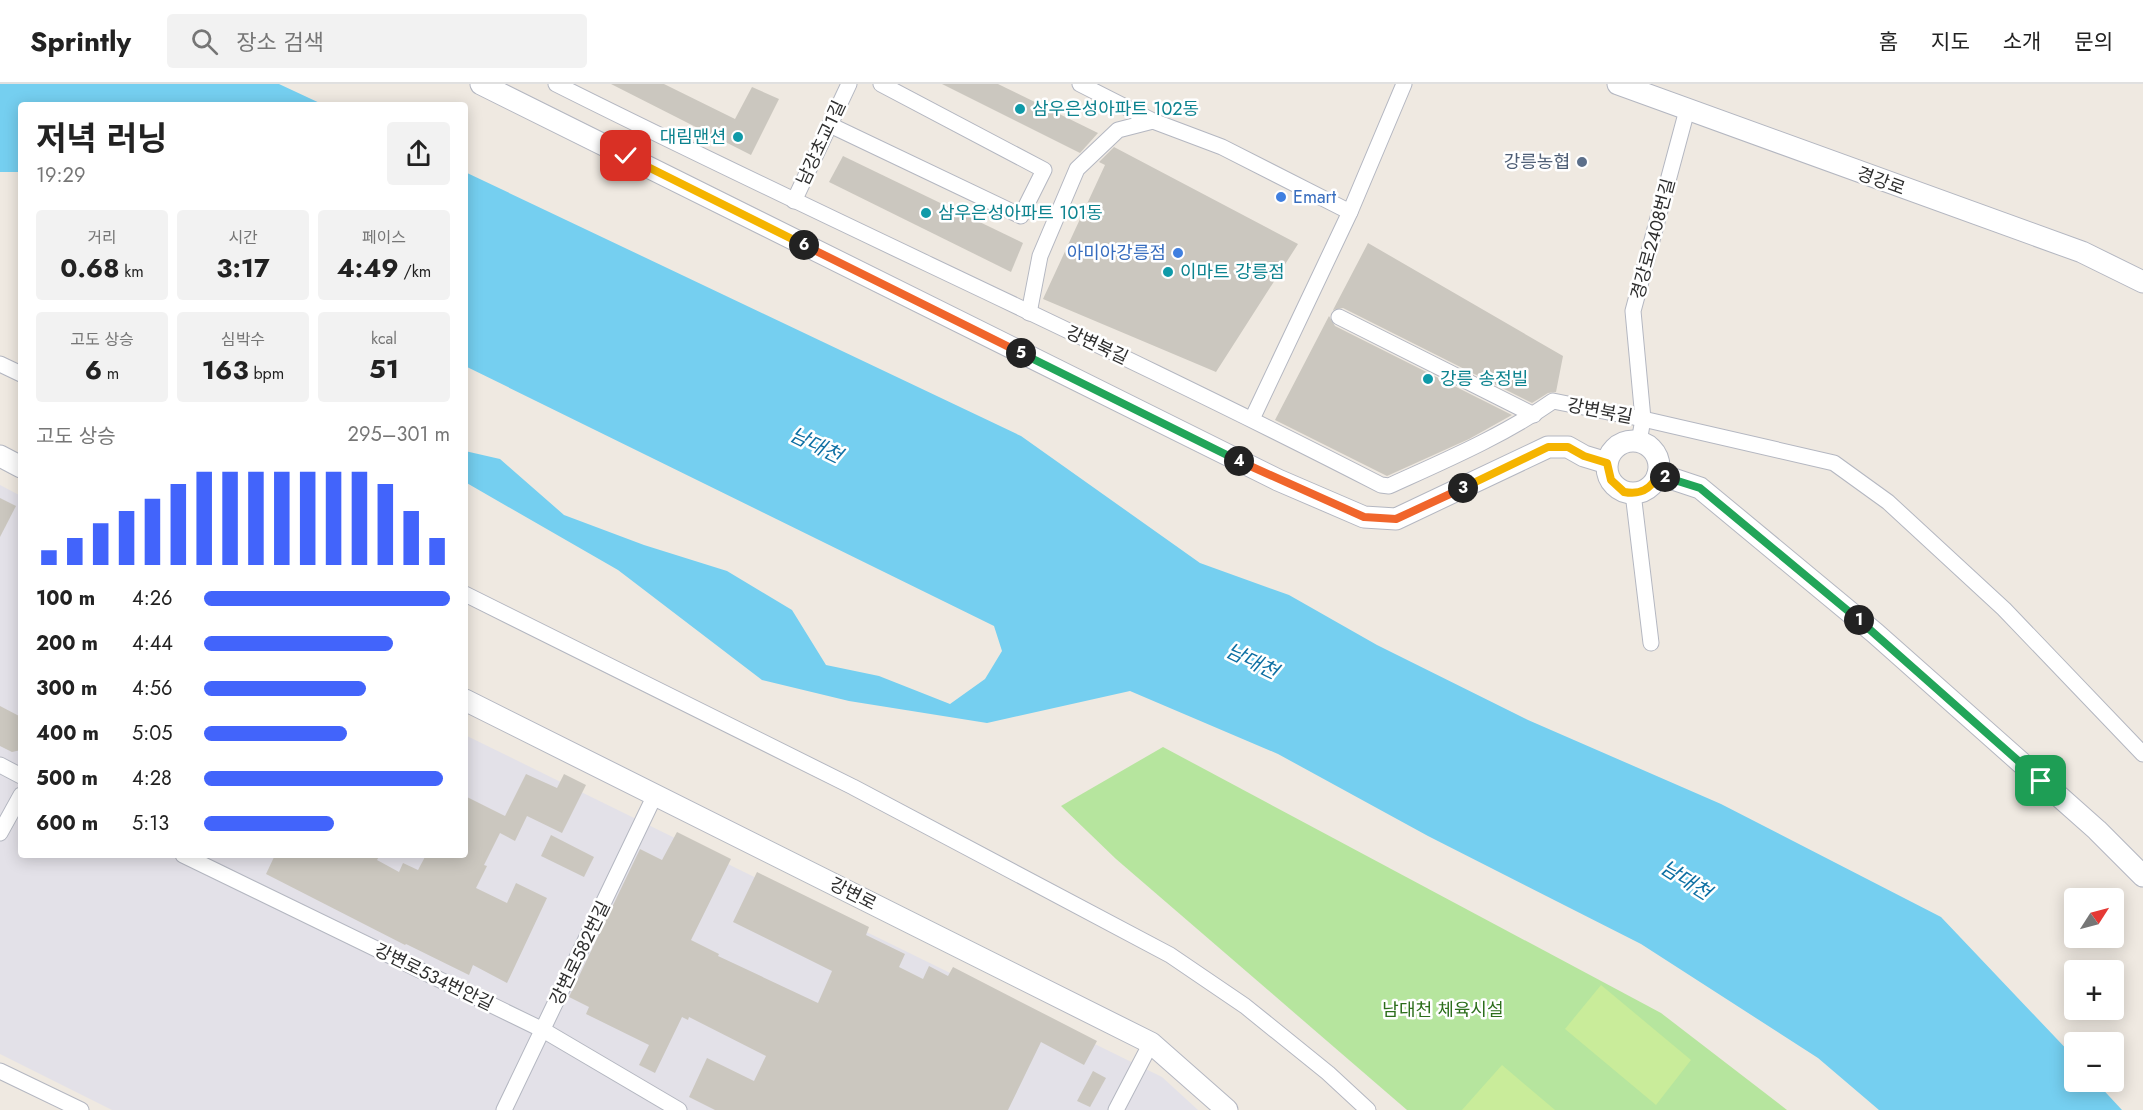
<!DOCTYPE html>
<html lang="ko">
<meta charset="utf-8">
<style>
body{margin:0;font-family:Jost,"Noto Sans KR",sans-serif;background:#f2f2f2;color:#222;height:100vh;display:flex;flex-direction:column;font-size:22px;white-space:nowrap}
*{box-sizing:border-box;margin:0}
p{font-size:20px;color:#767676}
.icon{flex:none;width:33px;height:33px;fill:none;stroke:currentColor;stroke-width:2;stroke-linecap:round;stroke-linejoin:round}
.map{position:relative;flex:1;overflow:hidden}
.details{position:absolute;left:18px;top:18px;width:450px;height:756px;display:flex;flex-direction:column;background:#fff;border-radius:6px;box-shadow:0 3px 15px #0003}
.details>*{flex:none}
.needle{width:39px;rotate:54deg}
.tools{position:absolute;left:2064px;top:804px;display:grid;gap:12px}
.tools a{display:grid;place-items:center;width:60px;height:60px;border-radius:6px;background:#fff;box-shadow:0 3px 15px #0003;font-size:30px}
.pin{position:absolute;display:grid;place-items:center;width:51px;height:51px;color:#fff;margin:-26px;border-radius:12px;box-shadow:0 3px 9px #0006}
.km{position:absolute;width:30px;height:30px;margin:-15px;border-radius:50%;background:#222;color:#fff;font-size:16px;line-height:30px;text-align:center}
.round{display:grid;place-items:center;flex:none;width:63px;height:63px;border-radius:6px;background:#f2f2f2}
.summary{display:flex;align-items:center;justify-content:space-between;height:102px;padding:0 18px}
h1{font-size:33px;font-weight:700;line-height:45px}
.metrics{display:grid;grid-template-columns:repeat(3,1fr);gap:9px;height:102px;padding:6px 18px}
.metrics div{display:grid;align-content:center;border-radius:6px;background:#f2f2f2;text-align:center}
.metrics b{font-size:26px;font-weight:700}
.metrics small{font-size:16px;font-weight:400}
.metrics p{font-size:16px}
.chart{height:168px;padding:12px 18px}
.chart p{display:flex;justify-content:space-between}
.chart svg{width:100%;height:108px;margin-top:6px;stroke:#4264fb;stroke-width:6}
ul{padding:0 18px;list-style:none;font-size:20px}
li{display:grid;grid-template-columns:96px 72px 1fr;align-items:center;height:45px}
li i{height:15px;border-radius:8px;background:#4264fb}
header{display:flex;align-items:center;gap:36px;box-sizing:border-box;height:84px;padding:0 30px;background:#fff;border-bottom:2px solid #e0e0e0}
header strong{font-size:28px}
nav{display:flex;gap:33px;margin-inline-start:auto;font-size:21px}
.search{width:420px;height:54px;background:#f2f2f2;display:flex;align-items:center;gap:15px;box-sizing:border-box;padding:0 21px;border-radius:6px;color:#767676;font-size:22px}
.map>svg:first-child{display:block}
.industrial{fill:#e3e1e8}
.green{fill:#b6e59e}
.pitch{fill:#c9ec9a}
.water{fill:#75cff0}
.building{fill:#cbc7bf}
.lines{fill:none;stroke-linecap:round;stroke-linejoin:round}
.street-casing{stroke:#b4b7c1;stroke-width:17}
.secondary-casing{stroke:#b4b7c1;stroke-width:23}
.street{stroke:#fff;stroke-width:15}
.secondary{stroke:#fff;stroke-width:21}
.split-1-casing{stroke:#fff;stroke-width:12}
.split-2-casing{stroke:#fff;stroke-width:12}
.split-3-casing{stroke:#fff;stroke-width:12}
.split-4-casing{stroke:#fff;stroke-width:12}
.split-5-casing{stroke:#fff;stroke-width:12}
.split-6-casing{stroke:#fff;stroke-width:12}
.split-7-casing{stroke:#fff;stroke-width:12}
.split-1{stroke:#22a559;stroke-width:8}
.split-2{stroke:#22a559;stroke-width:8}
.split-3{stroke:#f5b400;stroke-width:8}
.split-4{stroke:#f0652b;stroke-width:8}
.split-5{stroke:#22a559;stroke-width:8}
.split-6{stroke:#f0652b;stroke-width:8}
.split-7{stroke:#f5b400;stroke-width:8}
.culture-dot{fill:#0f9aa8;stroke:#fff;stroke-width:2}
.service-dot{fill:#5c6f8a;stroke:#fff;stroke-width:2}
.shop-dot{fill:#3f7fe0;stroke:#fff;stroke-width:2}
.labels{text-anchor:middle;stroke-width:5;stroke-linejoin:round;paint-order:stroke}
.culture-label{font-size:18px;fill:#0d838f;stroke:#fff;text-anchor:start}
.street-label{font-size:18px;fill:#2e2e2e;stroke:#fff}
.service-label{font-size:18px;fill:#4e5e75;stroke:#fff;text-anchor:end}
.shop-label{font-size:18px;fill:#366cbe;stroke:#fff;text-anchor:start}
.park-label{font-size:18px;fill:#2c6e1b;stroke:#fff}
.water-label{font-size:20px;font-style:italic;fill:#0d6fa3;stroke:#fff}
</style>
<header>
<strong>Sprintly</strong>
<div class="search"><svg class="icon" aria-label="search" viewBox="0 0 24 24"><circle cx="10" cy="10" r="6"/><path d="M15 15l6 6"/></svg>장소 검색</div>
<nav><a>홈</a><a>지도</a><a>소개</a><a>문의</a></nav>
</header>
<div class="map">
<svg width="2143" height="1026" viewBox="0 0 2143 1026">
<rect width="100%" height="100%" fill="#efe9e1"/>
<path class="industrial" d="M0,401L21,412V771H465V651L1162,993L1198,1026H112L0,970Z"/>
<path class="green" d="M1163,663L1661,929L1787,1026H1407L1116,775L1061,722Z"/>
<g class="pitch">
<path d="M1601,901L1691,976L1656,1021L1565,945Z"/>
<path d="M1502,981L1555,1026H1462Z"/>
</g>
<g class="water">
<path d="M0,0H279L324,21H21V88H0Z"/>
<path d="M465,88L1021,352L1200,479L1289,511L1377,561L1528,636L1721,720L1941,833L2074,973V998H2096L2122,1026H1879L1818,974L1641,860L1428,752L1278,670L1130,607L987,639L849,617L762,596L618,486L465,398V367L500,375L564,431L644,461L727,487L792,526L826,581L879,592L950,620L985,595L1002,567L994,542L465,282Z"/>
</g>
<g class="building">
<path d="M611,0H664L735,35L752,3L779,15L751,71Z"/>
<path d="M942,0H998L1098,49L1080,69Z"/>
<path d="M1114,63L1298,160L1216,288L1043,215L1105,81L1099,78Z"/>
<path d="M843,72L1023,159L1011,188L829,98Z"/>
<path d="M1368,159L1563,272L1556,308L1548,309L1532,319L1343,224L1333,226Z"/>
<path d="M1329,232L1335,242L1512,331L1469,355L1387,392L1275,336Z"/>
<path d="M0,414L16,422L0,453Z"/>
<path d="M0,622L21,633V666L12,668L0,662Z"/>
<path d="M526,690L557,704L564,690L586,701L562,749L527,732L515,757L500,749L484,781L487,782L476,804L507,819L516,799L547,814L507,899L473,881L469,891L406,860L405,861L266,790L275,771H380L377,776L399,788L403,779L418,786L426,771H465V712L505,732Z"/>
<path d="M677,748L731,775L691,856L719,870L718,872L818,919L832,887L733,838L757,788L869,843L866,851L905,870L899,883L923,895L929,882L948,892L953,883L1097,957L1084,981L1041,958L1008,1026H715L689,1013L707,974L754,997L766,972L689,933L688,936L682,933L655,989L639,981L649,961L586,930L589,923L569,913L640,765L662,776Z"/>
<path d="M551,751L594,773L584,793L541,772Z"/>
<path d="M1093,987L1106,994L1090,1023L1077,1017Z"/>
</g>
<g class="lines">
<defs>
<g id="street">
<path d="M556,0C829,137 1109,261 1381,401L1389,402C1444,377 1503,352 1553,317L1643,335L1834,379L1888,418L2004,525L2143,670"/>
<path d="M1080,0L1153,37"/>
<path d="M830,41L1021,132L1044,86L881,0"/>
<path d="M794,117L849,0"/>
<path d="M1029,229L1040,172L1077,85L1118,46L1153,37L1222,63L1350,128"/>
<path d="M1339,233L1534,331"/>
<path d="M0,280L21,290"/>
<path d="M1252,335L1350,128L1404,0"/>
<path d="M1639,358L1643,335L1633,227L1687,26"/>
<path d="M1633,409L1651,559"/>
<path d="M465,510L853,703L1170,871L1245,922L1328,989L1368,1026"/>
<path d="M0,681L21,692"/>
<path d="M0,749L21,711"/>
<path d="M183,771L543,946L679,1026"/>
<path d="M0,987L81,1026"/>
<path d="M504,1026L655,711"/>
<path d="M1116,1026L1151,959"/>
</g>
<g id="secondary">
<path d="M481,0L1278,396L1364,433L1396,435L1548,363H1568L1584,372L1607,379"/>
<path d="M1618,0L2082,168L2143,198"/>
<circle cx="1633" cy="383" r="26"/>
<path d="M0,372L21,383"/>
<path d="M1658,390L1700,404L1875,549L2097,746L2143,792"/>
<path d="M465,616L1151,959L1227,1026"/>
</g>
</defs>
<use href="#street" class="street-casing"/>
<use href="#secondary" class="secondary-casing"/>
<use href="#street" class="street"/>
<use href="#secondary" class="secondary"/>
</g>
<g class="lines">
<defs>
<path id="split-1" d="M1859,536L2041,697"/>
<path id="split-2" d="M1665,393L1700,404L1859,536"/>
<path id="split-3" d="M1463,404L1548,363H1568L1584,372L1607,379L1611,396L1624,408C1640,411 1651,406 1658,390L1665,393"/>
<path id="split-4" d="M1239,377L1364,433L1396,435L1463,404"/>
<path id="split-5" d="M1021,269L1239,377"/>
<path id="split-6" d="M804,161L1021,269"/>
<path id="split-7" d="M626,72L804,161"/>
</defs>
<use href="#split-1" class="split-1-casing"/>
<use href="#split-2" class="split-2-casing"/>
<use href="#split-3" class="split-3-casing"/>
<use href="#split-4" class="split-4-casing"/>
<use href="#split-5" class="split-5-casing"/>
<use href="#split-6" class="split-6-casing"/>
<use href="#split-7" class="split-7-casing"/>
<use href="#split-1" class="split-1"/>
<use href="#split-2" class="split-2"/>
<use href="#split-3" class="split-3"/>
<use href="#split-4" class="split-4"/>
<use href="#split-5" class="split-5"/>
<use href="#split-6" class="split-6"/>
<use href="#split-7" class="split-7"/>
</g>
<g class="culture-dot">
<circle cx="1020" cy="25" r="6"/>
<circle cx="738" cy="53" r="6"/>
<circle cx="926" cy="129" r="6"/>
<circle cx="1168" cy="188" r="6"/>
<circle cx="1428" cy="295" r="6"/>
</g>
<circle class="service-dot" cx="1582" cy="78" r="6"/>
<g class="shop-dot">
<circle cx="1281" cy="113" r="6"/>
<circle cx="1178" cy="169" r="6"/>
</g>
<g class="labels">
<g class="culture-label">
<text x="1032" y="31">삼우은성아파트 102동</text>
<text x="726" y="59" text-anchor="end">대림맨션</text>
<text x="938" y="135">삼우은성아파트 101동</text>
<text x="1180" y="194">이마트 강릉점</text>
<text x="1440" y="301">강릉 송정빌</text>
</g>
<g class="street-label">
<text transform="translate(821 59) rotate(-65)" y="6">남강초교1길</text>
<text transform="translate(1881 97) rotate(20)" y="6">경강로</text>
<text transform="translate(1653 155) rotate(-75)" y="6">경강로2408번길</text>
<text transform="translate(1097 261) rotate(25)" y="6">강변북길</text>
<text transform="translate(1600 327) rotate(11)" y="6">강변북길</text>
<text transform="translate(853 810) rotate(27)" y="6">강변로</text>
<text transform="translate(580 869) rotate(-64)" y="6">강변로582번길</text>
<text transform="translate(434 893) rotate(26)" y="6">강변로534번안길</text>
</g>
<g class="service-label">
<text x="1570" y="84">강릉농협</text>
</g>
<g class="shop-label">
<text x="1293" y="119">Emart</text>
<text x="1166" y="175" text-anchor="end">아미아강릉점</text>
</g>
<g class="park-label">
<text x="1443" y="932">남대천 체육시설</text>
</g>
<g class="water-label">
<text transform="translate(816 361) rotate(26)" y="7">남대천</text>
<text transform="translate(1252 577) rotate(26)" y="7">남대천</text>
<text transform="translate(1686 796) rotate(32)" y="7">남대천</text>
</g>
</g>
</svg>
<div class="tools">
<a><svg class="needle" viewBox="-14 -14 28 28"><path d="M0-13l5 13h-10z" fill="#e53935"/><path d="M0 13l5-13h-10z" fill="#767676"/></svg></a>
<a>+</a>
<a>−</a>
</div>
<div class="pin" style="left:2041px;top:697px;background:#1e9e55"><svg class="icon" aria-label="arrive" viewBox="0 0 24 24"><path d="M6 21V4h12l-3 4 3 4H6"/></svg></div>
<div class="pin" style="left:626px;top:72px;background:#d93025"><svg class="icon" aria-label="check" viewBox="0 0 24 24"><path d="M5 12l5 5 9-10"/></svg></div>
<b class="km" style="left:1859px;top:536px">1</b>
<b class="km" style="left:1665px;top:393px">2</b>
<b class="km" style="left:1463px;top:404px">3</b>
<b class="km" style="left:1239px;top:377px">4</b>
<b class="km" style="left:1021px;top:269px">5</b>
<b class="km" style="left:804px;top:161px">6</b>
<section class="details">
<div class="summary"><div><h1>저녁 러닝</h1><p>19:29</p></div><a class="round"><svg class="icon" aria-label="share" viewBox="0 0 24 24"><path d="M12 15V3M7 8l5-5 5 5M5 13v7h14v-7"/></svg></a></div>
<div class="metrics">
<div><p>거리</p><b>0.68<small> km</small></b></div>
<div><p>시간</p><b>3:17</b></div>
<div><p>페이스</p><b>4:49<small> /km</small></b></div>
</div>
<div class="metrics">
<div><p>고도 상승</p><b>6<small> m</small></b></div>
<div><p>심박수</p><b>163<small> bpm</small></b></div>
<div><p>kcal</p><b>51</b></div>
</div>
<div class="chart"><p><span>고도 상승</span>295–301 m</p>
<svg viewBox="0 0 160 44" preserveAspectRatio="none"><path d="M5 44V38M15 44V33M25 44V27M35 44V22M45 44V17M55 44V11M65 44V6M75 44V6M85 44V6M95 44V6M105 44V6M115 44V6M125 44V6M135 44V11M145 44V22M155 44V33"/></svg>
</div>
<ul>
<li><b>100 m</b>4:26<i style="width:100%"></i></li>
<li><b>200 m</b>4:44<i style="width:77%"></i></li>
<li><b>300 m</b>4:56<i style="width:66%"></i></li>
<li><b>400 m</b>5:05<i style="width:58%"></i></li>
<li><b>500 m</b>4:28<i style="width:97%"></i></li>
<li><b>600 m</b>5:13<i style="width:53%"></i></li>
</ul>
</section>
</div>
